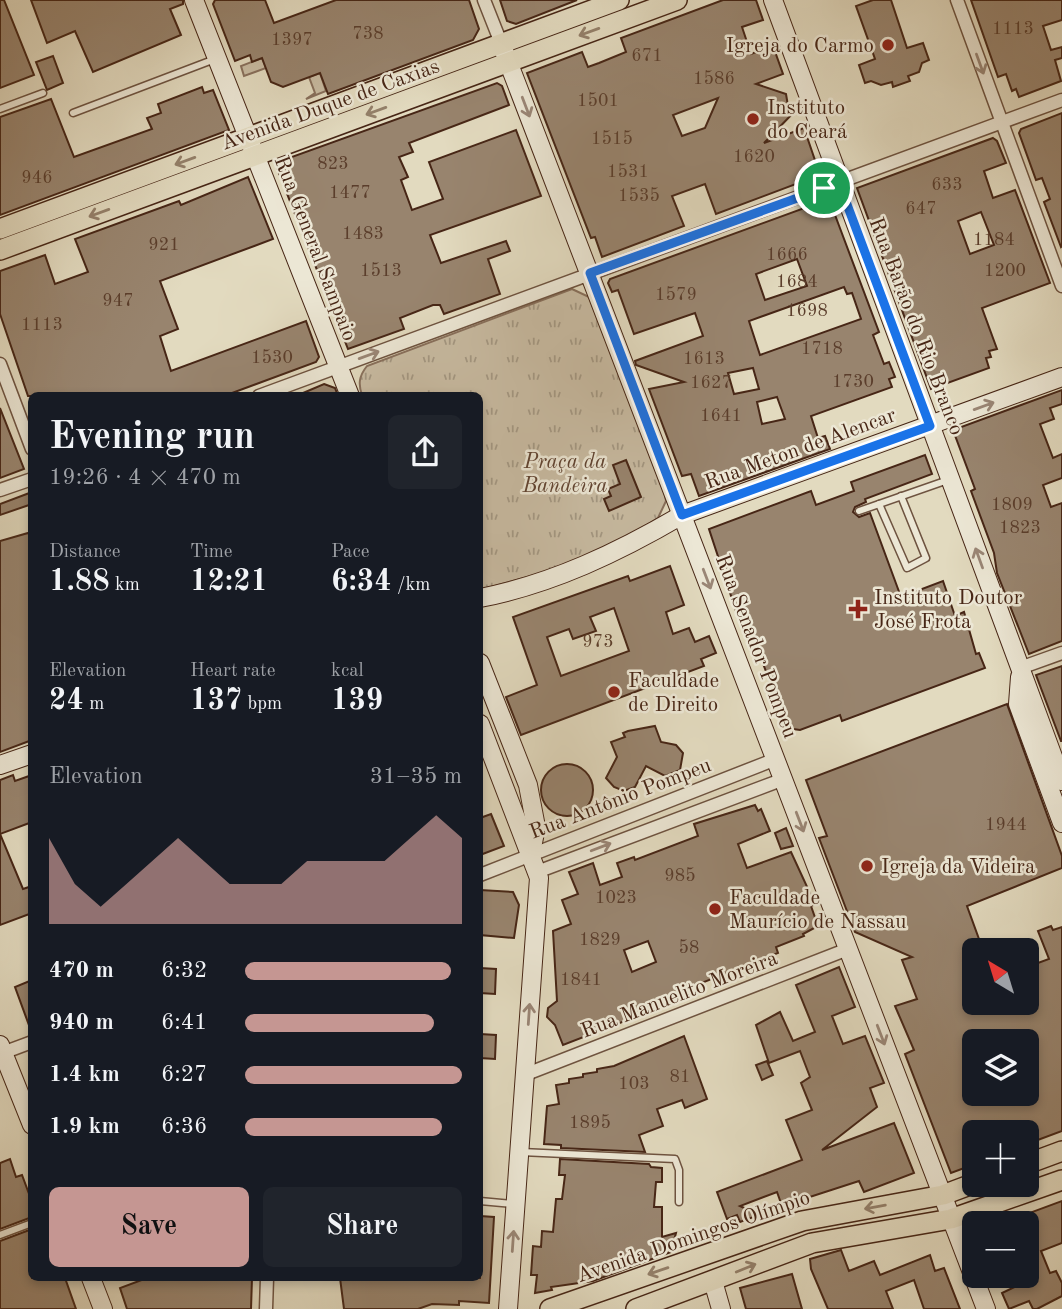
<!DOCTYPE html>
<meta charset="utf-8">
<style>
body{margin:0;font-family:"Old Standard TT",serif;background:#20242c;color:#f1f3f6;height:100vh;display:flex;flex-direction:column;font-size:26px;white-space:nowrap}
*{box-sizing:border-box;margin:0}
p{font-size:23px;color:#9ea1a6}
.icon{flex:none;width:38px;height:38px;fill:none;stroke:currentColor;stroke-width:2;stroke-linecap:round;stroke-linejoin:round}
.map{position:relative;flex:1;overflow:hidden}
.panel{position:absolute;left:28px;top:392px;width:455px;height:889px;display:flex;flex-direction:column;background:#171b24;border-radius:10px;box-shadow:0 4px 10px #0003}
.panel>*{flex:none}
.needle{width:46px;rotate:322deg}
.controls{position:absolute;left:962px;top:938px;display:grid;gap:14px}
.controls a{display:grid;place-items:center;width:77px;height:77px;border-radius:10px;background:#171b24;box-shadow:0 4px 10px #0003;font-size:35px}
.pin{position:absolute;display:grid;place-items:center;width:60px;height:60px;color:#fff;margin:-30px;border:4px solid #fff;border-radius:50%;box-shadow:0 2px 7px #0007}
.round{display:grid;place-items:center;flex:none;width:74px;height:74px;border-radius:10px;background:#20242c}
.overview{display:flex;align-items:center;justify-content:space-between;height:119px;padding:0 21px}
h1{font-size:38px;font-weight:800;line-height:52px}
.metrics{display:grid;grid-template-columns:repeat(3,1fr);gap:10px;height:119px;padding:7px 21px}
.metrics div{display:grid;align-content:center}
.metrics b{font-size:30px;font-weight:800}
.metrics small{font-size:19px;font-weight:400}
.metrics p{font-size:19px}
.chart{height:196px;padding:14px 21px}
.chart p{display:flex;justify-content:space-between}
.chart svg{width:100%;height:126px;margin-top:7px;fill:#c59692;opacity:.7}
.primary-button{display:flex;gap:14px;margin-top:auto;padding:14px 21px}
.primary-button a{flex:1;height:80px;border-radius:10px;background:#c59692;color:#111;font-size:28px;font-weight:800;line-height:80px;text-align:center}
.primary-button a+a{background:#20242c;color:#f1f3f6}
ul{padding:0 21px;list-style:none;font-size:23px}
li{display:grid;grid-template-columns:112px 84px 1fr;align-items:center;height:52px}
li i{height:18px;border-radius:9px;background:#c59692}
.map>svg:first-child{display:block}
.grass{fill:#c8bba2;stroke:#88705c;stroke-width:2}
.park{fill:url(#park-tufts);stroke:#88705c;stroke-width:2}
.building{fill:#98846e;stroke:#472616;stroke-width:2;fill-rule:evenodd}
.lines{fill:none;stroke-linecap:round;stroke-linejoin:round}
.lane-casing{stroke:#6e5340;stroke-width:9}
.street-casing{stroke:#6e5340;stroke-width:15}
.secondary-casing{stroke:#472616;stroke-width:20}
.primary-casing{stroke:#472616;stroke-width:22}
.lane{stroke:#ece7d5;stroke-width:6}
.street{stroke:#ece7d5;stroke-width:12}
.secondary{stroke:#ece7d5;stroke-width:18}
.primary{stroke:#e2dabf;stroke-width:19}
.oneway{stroke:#94806a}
.oneway2{stroke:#9a8676}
.route-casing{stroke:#fff;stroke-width:14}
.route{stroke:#1a73e8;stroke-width:9}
.poi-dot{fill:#8f2418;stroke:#ece7d5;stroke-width:2.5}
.labels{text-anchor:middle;stroke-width:5;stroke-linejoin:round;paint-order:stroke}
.number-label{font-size:18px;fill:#5b3e2c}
.poi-label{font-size:21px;fill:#472616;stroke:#ece7d5;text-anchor:start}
.street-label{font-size:21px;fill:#472616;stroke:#ece7d5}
.park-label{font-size:21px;font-style:italic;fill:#614432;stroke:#ece7d5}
</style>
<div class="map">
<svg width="1062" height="1309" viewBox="0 0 1062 1309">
<defs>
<pattern id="park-tufts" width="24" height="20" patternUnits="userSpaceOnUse" patternTransform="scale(1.75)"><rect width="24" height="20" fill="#c8bba2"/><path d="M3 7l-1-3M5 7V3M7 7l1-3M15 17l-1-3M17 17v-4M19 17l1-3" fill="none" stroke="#a49883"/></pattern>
</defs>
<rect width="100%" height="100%" fill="#e2dabf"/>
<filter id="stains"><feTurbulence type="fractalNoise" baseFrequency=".00286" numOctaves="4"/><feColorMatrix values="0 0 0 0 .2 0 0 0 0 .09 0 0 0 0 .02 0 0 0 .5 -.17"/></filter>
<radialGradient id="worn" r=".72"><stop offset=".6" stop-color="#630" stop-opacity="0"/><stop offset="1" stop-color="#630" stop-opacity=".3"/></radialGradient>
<g class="grass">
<path d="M262,58L266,68L244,76L241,66Z"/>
<path d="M320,73L326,91L306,99L315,93L309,77Z"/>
</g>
<path class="park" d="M572,289L589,297L664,490L666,501L658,518L616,544L553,570L480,590V396L362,395C358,384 359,376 367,366Z"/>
<g class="building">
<path d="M0,0H4L34,75L0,88Z"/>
<path d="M31,0H183V4L170,9L181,35L93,72L75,31L47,43Z"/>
<path d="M215,0H265L274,23L336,0H469L479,29L473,40L328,94L320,73L283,87L271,82L262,58L252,62L250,55L235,61L213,4Z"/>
<path d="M500,0H577L516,24L507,21Z"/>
<path d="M723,0H756L763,20L742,27L751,54L773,46L783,74L756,84L786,94L788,106L799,107L764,143L804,128L820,175L716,214L705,184L672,196L684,226L602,257L595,237L591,238L527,73L582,52L588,67L599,63L626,52L621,38ZM718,98L705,128L682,136L673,115Z"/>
<path d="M873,0H891L907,48L923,43L929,60L922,63L919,72L908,76L910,81L893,87L892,82L881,85L871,81L865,83L859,65L875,59L856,6Z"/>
<path d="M971,0H1062V20L1043,26L1051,50L1062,47V58L1055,60L1061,81L1019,97L1016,89L1012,91L1006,74L998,77Z"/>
<path d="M53,56L63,83L47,90L36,62Z"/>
<path d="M497,83L502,86L509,105L409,143L413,152L399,157L408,177L401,180L412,210L443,199L429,162L516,130L541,196L430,235L441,263L506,241L510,251L488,259L500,294L444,314L440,305H433L400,318L404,329L348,349L275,163Z"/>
<path d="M202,87L204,93L213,90L229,130L0,215V117L51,99L74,157L152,129L147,118L161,113L158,104Z"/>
<path d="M1062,113V246L1061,247L1044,202L1050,199L1042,178L1036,180L1019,133L1021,129Z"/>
<path d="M993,138L997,141L1006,163L984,171L993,198L1015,190L1050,283L982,308L997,349L989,351L991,357L986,358L989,368L931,389L857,188ZM981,212L994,245L970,254L958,221Z"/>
<path d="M248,177L273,239L160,281L178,329L160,336L171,371L306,321L319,357L316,362L224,396H28L0,314V271L45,255L55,284L88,272L75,239L179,201L181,205Z"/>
<path d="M829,199L879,332L873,335L884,364L889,362L895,377L889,379L892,387L811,416L818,438L825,436L830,449L699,496L691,474L682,476L649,389L684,382L636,365L635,361L703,336L695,313L634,334L618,290L612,292L608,283L610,279ZM797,259L807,286L765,300L756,274ZM844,287L847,294L852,293L861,319L760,355L749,321ZM753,368L759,389L734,394L728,373ZM777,397L785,419L762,424L757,402Z"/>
<path d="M324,384L335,388L338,396H296Z"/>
<path d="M1062,390V404L1050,408L1054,419L1040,424L1053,458L1062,454V478L1043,485L1051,507L1062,503V641L1029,654L997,573L994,553L971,491L975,489L953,430Z"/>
<path d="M0,408L24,469L0,478Z"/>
<path d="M925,455L932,474L865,499L866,502L855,507L853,512L859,517L870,513L901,597L943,581L955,616L964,612L976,654L979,653L985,668L842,721L840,715L800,730L793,729L787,726L742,609L736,611L709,529L811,491L816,505L854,491L851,482Z"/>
<path d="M626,460L641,497L609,511L604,499L611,496L608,489L620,484L613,465Z"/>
<path d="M32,492V504L0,515V504Z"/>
<path d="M28,533L32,539V740L0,752V541Z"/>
<path d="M670,566L684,605L666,612L673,634L689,628L695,642L709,636L716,653L701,659L704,666L521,735L506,697L537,685L513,617L628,576L630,581ZM614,608L629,651L561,676L547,637L569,629L573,639L596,631L590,617Z"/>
<path d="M1062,666V741H1061L1036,675Z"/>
<path d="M1007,704L1062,856V868L967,906L983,950H975V1003H1027V967L1049,959L1038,931L1051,926L1053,930L1062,927V1131L1027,1144V1132H975V1164L951,1173L905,1054L914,1050L895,1006L917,999L902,960L912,957L855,932L819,838L827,836L806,780ZM975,1041H1027V1094H975Z"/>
<path d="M655,726L661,742L676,745L683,753L680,770L665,776L646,766L635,787L624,791L614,787L606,778L617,757L611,742L625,737L623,733L628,731Z"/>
<circle cx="567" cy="790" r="26"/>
<path d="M13,775L15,781L32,775V822L0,834V780Z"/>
<path d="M755,805L758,811L761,809L770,831L738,844L747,868L791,852L815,904L811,906L818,926L803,934L804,936L776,947L778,953L691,987L693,994L673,1002L671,997L646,1007L648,1012L563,1045L555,1025L547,1017L548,1008L557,1001L553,931L571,924L562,900L578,894L569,872L593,863L600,885L622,877L617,863L634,857L635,860L698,836L694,824ZM648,941L656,962L632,972L624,950Z"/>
<path d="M491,814L504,846L480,855V818Z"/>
<path d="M786,828L793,846L781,849L775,833Z"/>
<path d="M0,834L23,889L32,886V913L0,925Z"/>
<path d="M480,890L513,892L519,905L514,938L480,935Z"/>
<path d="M839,967L855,1007L832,1016L843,1044L865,1036L884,1083L870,1088L877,1107L822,1150L894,1123L914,1173L864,1192L859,1181L782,1206L777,1192L740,1206L759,1215L740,1222L737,1215L727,1219L717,1192L802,1160L786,1120L812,1110L801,1083L810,1077L800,1051L769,1063L756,1025L780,1012L793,1041L815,1032L796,985Z"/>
<path d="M480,968L496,969L495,994L480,993Z"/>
<path d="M32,980V1028H30L15,987Z"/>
<path d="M480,1034L496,1035L495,1059L480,1058Z"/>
<path d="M684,1036L707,1099L685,1108L682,1100L657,1109L663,1126L639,1135L645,1152L561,1148V1145L544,1144L547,1106L559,1104L556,1085L569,1083V1079L583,1077V1074L597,1072V1069L614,1066Z"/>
<path d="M767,1061L773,1075L762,1080L756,1065Z"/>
<path d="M10,1159L16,1177L22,1175L32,1202V1217L0,1229V1163Z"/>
<path d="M560,1159L649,1164L651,1167L662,1168V1182H656L654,1207H662V1237L676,1233L671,1252L593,1281L551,1287L552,1290L535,1293L537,1275H531L533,1246L541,1247L542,1231L553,1232L556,1199H562L565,1175H559Z"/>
<path d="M1062,1201V1243L1041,1251L1050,1273L1056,1271L1062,1283V1296L1037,1309H1033L1029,1301L1009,1309L1002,1293L1027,1281V1223L1005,1222Z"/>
<path d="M480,1216L494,1217L489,1303L459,1301V1305L432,1304L418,1309H344L340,1278H480Z"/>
<path d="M32,1229V1278H65L76,1309H0V1241Z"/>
<path d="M841,1250L849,1271L874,1261L880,1275L930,1255L935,1271L944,1268L960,1309H924L914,1280L886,1291L893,1309H828L811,1269L810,1259Z"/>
<path d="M792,1274L802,1309H746L740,1288Z"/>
<path d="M147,1278H252L251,1309H127L120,1288Z"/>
</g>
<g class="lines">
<defs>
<g id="lane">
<path d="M0,109L43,93"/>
<path d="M73,113L215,59"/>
<path d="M879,504L907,568L926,558L901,496"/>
<path d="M859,511L948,480"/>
<path d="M521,1152L675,1159L679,1170V1202"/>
<path d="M480,1201L514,1204"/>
<path d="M0,1235L32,1223"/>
</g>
<g id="street">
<path d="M484,0L501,43"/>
<path d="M957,0L1062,286"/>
<path d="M0,364L32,449"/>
<path d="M259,396L1062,100"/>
<path d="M0,490L32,479"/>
<path d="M1020,668L1062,653"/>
<path d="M537,872L784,779"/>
<path d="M480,875L776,759"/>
<path d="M0,1054L32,1042"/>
<path d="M524,1075L848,949"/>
<path d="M266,1309L267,1278"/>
</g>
<g id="secondary">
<path d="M194,0L350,396"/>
<path d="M773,0L1062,781"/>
<path d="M504,51L986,1309"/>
<path d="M480,598C552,584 619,552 682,515L1062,377"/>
<path d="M480,663L528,785L536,827L531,853"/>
<path d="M1020,677L1018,704L1062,823"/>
<path d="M480,724L539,878L508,1309"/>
<path d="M0,765L32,754"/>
<path d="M0,1045L32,1125"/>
<path d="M91,1278L103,1309"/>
<path d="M713,1281L721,1309"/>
</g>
<g id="primary">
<path d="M0,229L619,0"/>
<path d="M0,250L677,0"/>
<path d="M1027,1164L1062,1151"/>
<path d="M550,1309L802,1221L943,1195L975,1183"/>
<path d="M636,1309L812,1243L951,1219L1062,1180"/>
</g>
</defs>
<use href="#lane" class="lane-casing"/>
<use href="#street" class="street-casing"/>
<use href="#secondary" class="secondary-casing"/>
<use href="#primary" class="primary-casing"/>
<use href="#lane" class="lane"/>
<use href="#street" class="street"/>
<use href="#secondary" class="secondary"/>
<use href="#primary" class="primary"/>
</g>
<defs><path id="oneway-shaft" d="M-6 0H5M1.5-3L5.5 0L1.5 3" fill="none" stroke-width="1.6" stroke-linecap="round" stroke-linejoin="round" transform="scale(1.75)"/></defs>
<g class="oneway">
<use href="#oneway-shaft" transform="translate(589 32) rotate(160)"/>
<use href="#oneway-shaft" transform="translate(376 111) rotate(160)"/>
<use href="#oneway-shaft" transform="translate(185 161) rotate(160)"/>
<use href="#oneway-shaft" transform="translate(99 213) rotate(160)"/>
<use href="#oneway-shaft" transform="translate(875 1207) rotate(170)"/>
<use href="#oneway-shaft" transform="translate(746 1268) rotate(-22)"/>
<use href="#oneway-shaft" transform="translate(658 1271) rotate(161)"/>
</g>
<g class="oneway2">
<use href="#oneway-shaft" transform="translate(980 64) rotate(70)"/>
<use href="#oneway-shaft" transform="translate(526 107) rotate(69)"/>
<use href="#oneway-shaft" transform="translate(369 355) rotate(-20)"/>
<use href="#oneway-shaft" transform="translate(984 406) rotate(-20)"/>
<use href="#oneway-shaft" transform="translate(979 558) rotate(-110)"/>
<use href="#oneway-shaft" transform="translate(707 579) rotate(69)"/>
<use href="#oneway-shaft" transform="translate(800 822) rotate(69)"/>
<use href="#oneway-shaft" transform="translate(601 847) rotate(-21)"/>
<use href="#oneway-shaft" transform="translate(529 1014) rotate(-86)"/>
<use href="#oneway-shaft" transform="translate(881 1035) rotate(69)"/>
<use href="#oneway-shaft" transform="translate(513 1241) rotate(-86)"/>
</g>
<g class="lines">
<defs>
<path id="route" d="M839,183L930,426L682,515L590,273Z"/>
</defs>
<use href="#route" class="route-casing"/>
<use href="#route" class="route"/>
</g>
<g class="poi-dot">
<circle cx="888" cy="45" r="7"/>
<circle cx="753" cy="119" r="7"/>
<path d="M854.5 598.5h7v7h7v7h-7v7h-7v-7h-7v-7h7z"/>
<circle cx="614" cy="692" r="7"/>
<circle cx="867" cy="866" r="7"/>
<circle cx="715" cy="909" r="7"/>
</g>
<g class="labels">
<g class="number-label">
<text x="1013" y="34">1113</text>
<text x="368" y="39">738</text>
<text x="292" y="45">1397</text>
<text x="647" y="61">671</text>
<text x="714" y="84">1586</text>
<text x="598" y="106">1501</text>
<text x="612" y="144">1515</text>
<text x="754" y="162">1620</text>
<text x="333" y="169">823</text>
<text x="628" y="177">1531</text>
<text x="37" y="183">946</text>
<text x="947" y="190">633</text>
<text x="350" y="198">1477</text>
<text x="639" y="201">1535</text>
<text x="921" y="214">647</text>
<text x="363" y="239">1483</text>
<text x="994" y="245">1184</text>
<text x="164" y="250">921</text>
<text x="787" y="260">1666</text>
<text x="381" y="276">1513</text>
<text x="1005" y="276">1200</text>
<text x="797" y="287">1684</text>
<text x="676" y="300">1579</text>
<text x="118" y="306">947</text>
<text x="807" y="316">1698</text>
<text x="42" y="330">1113</text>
<text x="822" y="354">1718</text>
<text x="272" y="363">1530</text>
<text x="704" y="364">1613</text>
<text x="853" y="387">1730</text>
<text x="711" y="388">1627</text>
<text x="721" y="421">1641</text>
<text x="1012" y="510">1809</text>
<text x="1020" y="533">1823</text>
<text x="598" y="647">973</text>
<text x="1006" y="830">1944</text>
<text x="680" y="881">985</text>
<text x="616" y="903">1023</text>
<text x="600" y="945">1829</text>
<text x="689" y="953">58</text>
<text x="581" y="985">1841</text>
<text x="680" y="1082">81</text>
<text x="634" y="1089">103</text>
<text x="590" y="1128">1895</text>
</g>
<g class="poi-label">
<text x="874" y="52" text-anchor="end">Igreja do Carmo</text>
<text x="767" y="114">Instituto<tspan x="767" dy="24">do Ceará</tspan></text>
<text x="874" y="604">Instituto Doutor<tspan x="874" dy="24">José Frota</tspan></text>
<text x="628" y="687">Faculdade<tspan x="628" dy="24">de Direito</tspan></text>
<text x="881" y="873">Igreja da Videira</text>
<text x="729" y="904">Faculdade<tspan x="729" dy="24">Maurício de Nassau</tspan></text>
</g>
<g class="street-label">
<text transform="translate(330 104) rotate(-20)" y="7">Avenida Duque de Caxias</text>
<text transform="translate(316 248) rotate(69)" y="7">Rua General Sampaio</text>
<text transform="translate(917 326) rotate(69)" y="7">Rua Barão do Rio Branco</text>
<text transform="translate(800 448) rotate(-20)" y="7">Rua Meton de Alencar</text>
<text transform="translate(757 646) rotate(69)" y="7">Rua Senador Pompeu</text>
<text transform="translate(620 798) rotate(-21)" y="7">Rua Antônio Pompeu</text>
<text transform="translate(679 994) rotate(-21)" y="7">Rua Manuelito Moreira</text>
<text transform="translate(693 1236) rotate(-19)" y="7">Avenida Domingos Olímpio</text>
</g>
<g class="park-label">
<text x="565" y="468">Praça da<tspan x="565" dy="24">Bandeira</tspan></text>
</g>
</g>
<rect width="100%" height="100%" filter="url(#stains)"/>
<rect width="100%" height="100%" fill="url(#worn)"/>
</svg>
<div class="controls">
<a><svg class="needle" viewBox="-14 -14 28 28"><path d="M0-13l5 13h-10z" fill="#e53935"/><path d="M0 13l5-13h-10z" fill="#9ea1a6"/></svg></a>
<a><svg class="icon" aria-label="layers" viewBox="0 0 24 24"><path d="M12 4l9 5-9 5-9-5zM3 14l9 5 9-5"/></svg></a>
<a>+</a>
<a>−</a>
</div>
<div class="pin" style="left:824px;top:188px;background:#1e9e55"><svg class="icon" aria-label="arrive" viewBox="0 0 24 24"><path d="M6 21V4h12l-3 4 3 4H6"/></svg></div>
<section class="panel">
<div class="overview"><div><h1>Evening run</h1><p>19:26 · 4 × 470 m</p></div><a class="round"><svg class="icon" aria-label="share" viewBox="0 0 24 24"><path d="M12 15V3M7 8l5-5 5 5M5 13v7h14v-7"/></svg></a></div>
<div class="metrics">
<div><p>Distance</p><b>1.88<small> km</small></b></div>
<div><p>Time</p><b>12:21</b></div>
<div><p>Pace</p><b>6:34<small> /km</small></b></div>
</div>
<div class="metrics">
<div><p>Elevation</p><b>24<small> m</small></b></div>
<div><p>Heart rate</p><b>137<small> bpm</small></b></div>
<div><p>kcal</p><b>139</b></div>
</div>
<div class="chart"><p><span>Elevation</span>31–35 m</p>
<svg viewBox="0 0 160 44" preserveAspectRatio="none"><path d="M0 44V14L10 30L20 38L30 30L40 22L50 14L60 22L70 30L80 30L90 30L100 22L110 22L120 22L130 22L140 14L150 6L160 14V44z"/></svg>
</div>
<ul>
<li><b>470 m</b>6:32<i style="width:95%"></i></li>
<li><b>940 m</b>6:41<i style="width:87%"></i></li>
<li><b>1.4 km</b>6:27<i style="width:100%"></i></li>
<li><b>1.9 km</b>6:36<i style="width:91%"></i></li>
</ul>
<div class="primary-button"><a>Save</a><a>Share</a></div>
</section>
</div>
